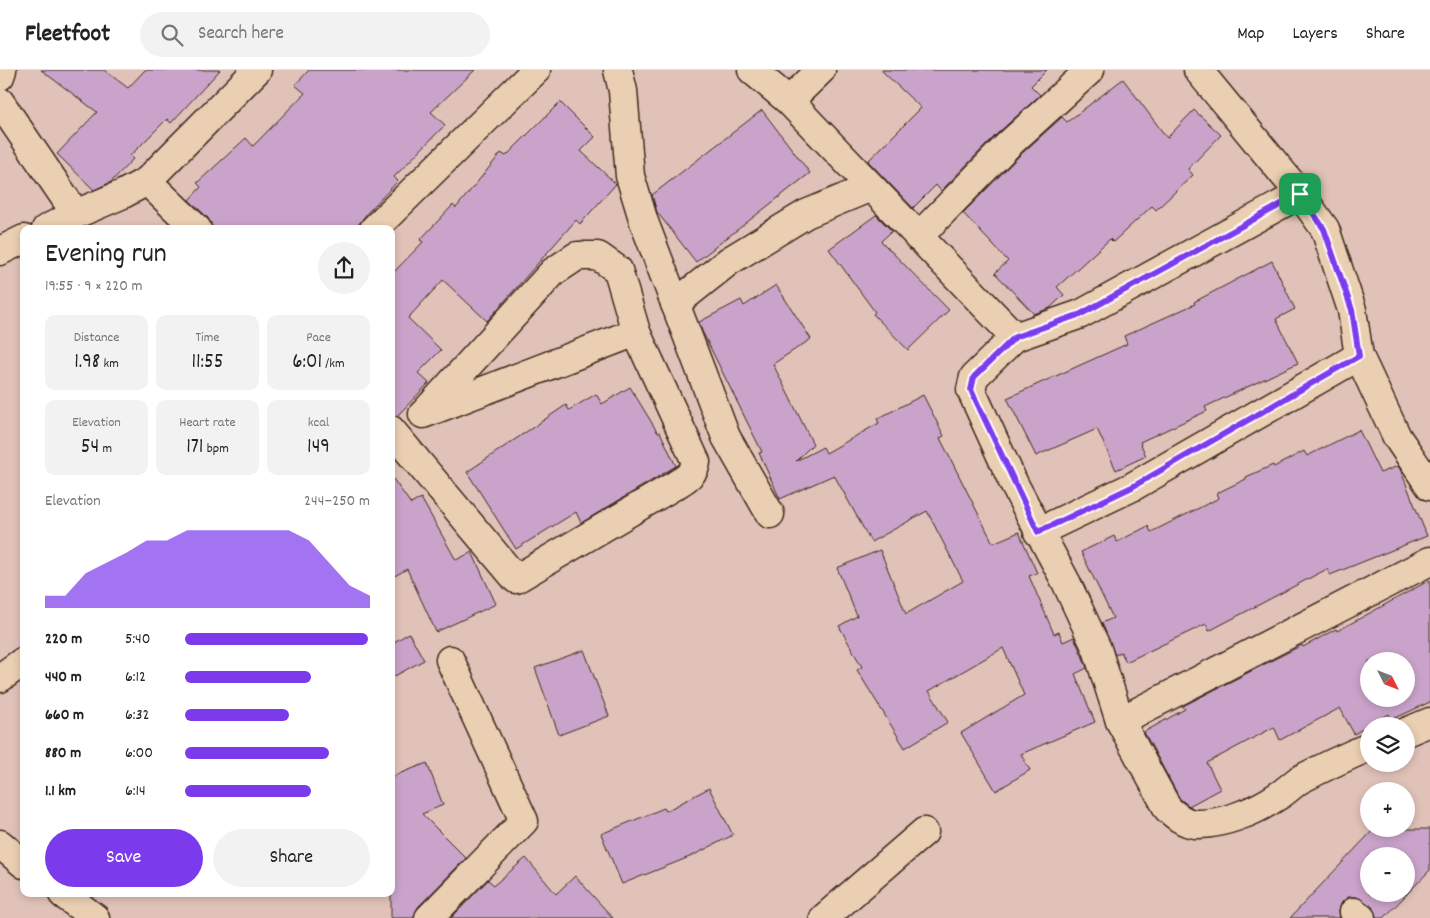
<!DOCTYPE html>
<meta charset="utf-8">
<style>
body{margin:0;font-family:Dekko,sans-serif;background:#f2f2f2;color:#222;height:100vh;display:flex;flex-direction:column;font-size:19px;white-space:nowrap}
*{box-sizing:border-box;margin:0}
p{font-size:16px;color:#767676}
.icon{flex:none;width:28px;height:28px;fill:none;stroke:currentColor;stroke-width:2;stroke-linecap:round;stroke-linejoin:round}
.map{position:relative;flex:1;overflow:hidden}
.drawer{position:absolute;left:20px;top:155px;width:375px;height:672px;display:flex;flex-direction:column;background:#fff;border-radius:10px;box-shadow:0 2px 8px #0003}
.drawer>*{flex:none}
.needle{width:32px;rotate:132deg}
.buttons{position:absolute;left:1360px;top:582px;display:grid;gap:10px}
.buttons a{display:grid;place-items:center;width:55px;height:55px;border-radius:50%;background:#fff;box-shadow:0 2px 8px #0003;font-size:25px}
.pin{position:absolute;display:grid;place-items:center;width:42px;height:42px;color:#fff;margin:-21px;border-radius:10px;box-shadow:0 2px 8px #0006}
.round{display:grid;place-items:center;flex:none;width:52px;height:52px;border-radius:26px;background:#f2f2f2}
.overview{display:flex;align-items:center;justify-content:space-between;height:85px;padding:0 25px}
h1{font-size:28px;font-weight:600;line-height:38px}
.figures{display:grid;grid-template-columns:repeat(3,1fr);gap:8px;height:85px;padding:5px 25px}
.figures div{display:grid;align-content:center;border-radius:10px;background:#f2f2f2;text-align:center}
.figures b{font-size:21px;font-weight:600}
.figures small{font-size:14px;font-weight:400}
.figures p{font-size:14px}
.chart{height:140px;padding:10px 25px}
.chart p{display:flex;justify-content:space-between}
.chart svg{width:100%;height:90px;margin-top:5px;fill:#7c3aed;opacity:.7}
.cta{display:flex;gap:10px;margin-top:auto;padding:10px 25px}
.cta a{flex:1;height:58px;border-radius:30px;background:#7c3aed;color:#fff;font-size:20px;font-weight:600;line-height:58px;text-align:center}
.cta a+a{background:#f2f2f2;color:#222}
ul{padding:0 25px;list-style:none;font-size:16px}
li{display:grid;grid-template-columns:80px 60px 1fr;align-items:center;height:38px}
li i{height:12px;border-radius:6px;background:#7c3aed}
header{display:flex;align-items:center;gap:30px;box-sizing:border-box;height:70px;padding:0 25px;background:#fff;border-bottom:1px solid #e0e0e0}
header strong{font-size:24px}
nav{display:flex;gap:28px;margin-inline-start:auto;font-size:18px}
.search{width:350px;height:45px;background:#f2f2f2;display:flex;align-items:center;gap:12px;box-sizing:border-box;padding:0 18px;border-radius:28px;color:#767676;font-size:19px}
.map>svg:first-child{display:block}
.building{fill:#caa3ca;stroke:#3b2a1e;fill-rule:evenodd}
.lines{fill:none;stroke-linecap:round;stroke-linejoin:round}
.minor-casing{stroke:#3b2a1e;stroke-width:31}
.minor{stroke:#ebcfb2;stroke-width:28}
.route-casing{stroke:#fff;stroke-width:10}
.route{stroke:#7c3aed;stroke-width:6}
</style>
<header>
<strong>Fleetfoot</strong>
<div class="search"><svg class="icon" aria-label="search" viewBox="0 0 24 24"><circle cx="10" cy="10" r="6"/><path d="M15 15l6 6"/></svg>Search here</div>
<nav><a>Map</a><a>Layers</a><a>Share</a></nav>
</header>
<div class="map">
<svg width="1430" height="848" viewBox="0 0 1430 848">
<rect width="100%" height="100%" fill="#e1c2b9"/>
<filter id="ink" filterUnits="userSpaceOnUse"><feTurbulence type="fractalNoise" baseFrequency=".02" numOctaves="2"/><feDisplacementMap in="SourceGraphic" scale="10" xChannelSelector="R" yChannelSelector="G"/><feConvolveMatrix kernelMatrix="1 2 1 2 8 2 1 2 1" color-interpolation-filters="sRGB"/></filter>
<g filter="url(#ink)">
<g class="building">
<path d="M41,0H104L128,18L145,0H220L171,53L167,49L130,86L133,89L111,112L94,120L57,84L97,42Z"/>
<path d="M309,0H475L431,42L445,55L394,107L398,111L368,142L355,159H212L208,148L189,130L201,117L197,113L246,68L253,76L305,23L295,15Z"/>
<path d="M881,0H1047L1031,16L1040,25L997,64L941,121L936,115L913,138L868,91L921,38Z"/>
<path d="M1123,9L1167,68L1194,40L1221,65L1188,99L1193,105L1156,140L1152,136L1113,172L1110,169L1057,217L1064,225L1050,238L1034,244L995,203L1008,191L963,143L1019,86L1062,47L1067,52Z"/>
<path d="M560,32L595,67L581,81L616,114L580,154L576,150L487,251L443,210L408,248L441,280L418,303L429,313L397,346L391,345V205L423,172L420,170L453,135L456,138L501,83L506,86Z"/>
<path d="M762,40L810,103L696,192L657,142L652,125Z"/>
<path d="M876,145L892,161L881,171L949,240L908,280L873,244L875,242L829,179Z"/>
<path d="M1272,191L1295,239L1276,249L1298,293L1205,337L1207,341L1140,372L1146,386L1116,400L1097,359L1036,386L1007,328L1127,274L1124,266L1195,234L1194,232Z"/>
<path d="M776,215L811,269L773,294L813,374L796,391L823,377L826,383L879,353L877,349L923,325L944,366L940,368L993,473L1019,462L1037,503L1029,506L1054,564L1059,562L1063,572L1074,567L1082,585L1087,598L1075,604L1095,652L1021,684L1030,700L996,721L961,663L1024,625L1003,578L929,621L948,652L905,678L857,600L862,597L839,556L857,546L837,498L880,480L906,544L963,511L927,441L871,472L834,405L780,429L759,383L762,382L702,261L699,252L741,230L744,236Z"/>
<path d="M630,317L658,363L660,362L676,396L581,453L576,442L516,479L467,402L566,335L569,340L596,324L602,334Z"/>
<path d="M1359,360L1380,403L1398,396L1400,399L1427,466L1330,505L1327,499L1209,561L1206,554L1126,592L1121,582L1115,585L1102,553L1113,548L1081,482L1114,466L1117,472L1148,456L1151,462L1219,428L1217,423L1246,409V407L1273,395L1274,397L1304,381L1307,386Z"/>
<path d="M391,406L411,434L421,428L456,490L472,482L496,534L436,562L407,499L391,508Z"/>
<path d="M1430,510V632L1391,650L1389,644L1354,664L1340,638L1280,670L1274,657L1207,693L1220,719L1189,736L1180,729L1144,662L1185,639L1183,636L1302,575L1303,577L1336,559L1337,561ZM1369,591H1406V629H1369Z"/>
<path d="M409,563L424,590L391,608V574Z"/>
<path d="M584,580L609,646L559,665L535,598Z"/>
<path d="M427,693L443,735L422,744L466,788L418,837L414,848H391V707Z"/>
<path d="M709,718L733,765L692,786L622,814L601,764L664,738L666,741Z"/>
<path d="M1374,759H1430V800L1384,848H1376L1372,836L1356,827H1348L1342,832L1339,840L1340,848H1290ZM1369,786H1406V824H1369Z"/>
<path d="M526,788L556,824L575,806L613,848H451L488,810L494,815Z"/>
</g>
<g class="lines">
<defs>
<g id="minor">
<path d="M618,0L623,21L630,106L644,152L726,367L770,444"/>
<path d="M752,0L789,31L1015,267L1081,244L1300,124"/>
<path d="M1198,0L1300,124L1325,159L1352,240L1359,286L1397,367L1430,416"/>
<path d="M0,6L2,0"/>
<path d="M789,31L821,0"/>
<path d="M0,32L76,144L123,124L147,111L257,0"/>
<path d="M147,111L197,159"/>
<path d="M46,159L76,144"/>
<path d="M374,159L536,0"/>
<path d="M918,167L1008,75L1090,0"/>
<path d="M0,181L24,169"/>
<path d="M675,234L729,191L806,144L871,117"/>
<path d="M1015,267L974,307L971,320L1014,414L1066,512L1097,579L1120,651L1168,739C1176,746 1184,753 1195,754C1222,755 1256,741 1278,726C1285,722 1292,715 1299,710C1322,698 1345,687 1369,677"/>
<path d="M427,340L553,202L577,186H598L618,200L636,262"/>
<path d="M391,360L516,509L672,417C682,411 695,405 696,392L636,262L423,344"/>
<path d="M1038,462L1132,417L1359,286"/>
<path d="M0,608L24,591"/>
<path d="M1120,651L1430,491"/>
<path d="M1406,662L1430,652"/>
<path d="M0,774L24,794"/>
<path d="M63,824L95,848"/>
<path d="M1354,842L1361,848"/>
<path d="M429,848L524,751L450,590"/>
<path d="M824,848L924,762"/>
</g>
</defs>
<use href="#minor" class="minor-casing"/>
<use href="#minor" class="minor"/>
</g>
</g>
<g class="lines" filter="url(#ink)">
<defs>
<path id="route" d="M1300,124L1324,159L1352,240L1359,286L1132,417L1038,462L971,320L974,307L1015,267L1081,244Z"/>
</defs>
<use href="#route" class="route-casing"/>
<use href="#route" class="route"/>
</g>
</svg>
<div class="buttons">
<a><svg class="needle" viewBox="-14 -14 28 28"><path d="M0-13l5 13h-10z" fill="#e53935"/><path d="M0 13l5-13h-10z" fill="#767676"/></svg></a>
<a><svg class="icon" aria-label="layers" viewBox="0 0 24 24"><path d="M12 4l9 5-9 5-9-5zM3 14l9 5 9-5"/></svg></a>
<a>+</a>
<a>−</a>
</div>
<div class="pin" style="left:1300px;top:124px;background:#1e9e55"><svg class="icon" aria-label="arrive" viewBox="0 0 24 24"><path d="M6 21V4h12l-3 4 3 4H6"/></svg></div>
<section class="drawer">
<div class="overview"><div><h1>Evening run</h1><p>19:55 · 9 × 220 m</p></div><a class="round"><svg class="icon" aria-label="share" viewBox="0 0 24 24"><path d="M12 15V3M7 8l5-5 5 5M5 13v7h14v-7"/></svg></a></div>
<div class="figures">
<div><p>Distance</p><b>1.98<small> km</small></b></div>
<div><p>Time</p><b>11:55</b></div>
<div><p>Pace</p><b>6:01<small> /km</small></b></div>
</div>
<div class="figures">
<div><p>Elevation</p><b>54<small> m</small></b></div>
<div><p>Heart rate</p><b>171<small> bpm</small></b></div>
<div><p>kcal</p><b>149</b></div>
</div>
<div class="chart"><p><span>Elevation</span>244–250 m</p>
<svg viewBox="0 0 160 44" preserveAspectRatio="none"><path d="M0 44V38L10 38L20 27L30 22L40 17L50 11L60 11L70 6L80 6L90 6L100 6L110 6L120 6L130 11L140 22L150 33L160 38V44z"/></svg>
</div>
<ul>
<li><b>220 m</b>5:40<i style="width:99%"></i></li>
<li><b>440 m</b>6:12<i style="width:68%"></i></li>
<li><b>660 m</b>6:32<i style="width:56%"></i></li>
<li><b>880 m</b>6:00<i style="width:78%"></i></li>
<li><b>1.1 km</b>6:14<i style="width:68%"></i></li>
</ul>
<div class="cta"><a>Save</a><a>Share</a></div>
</section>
</div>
